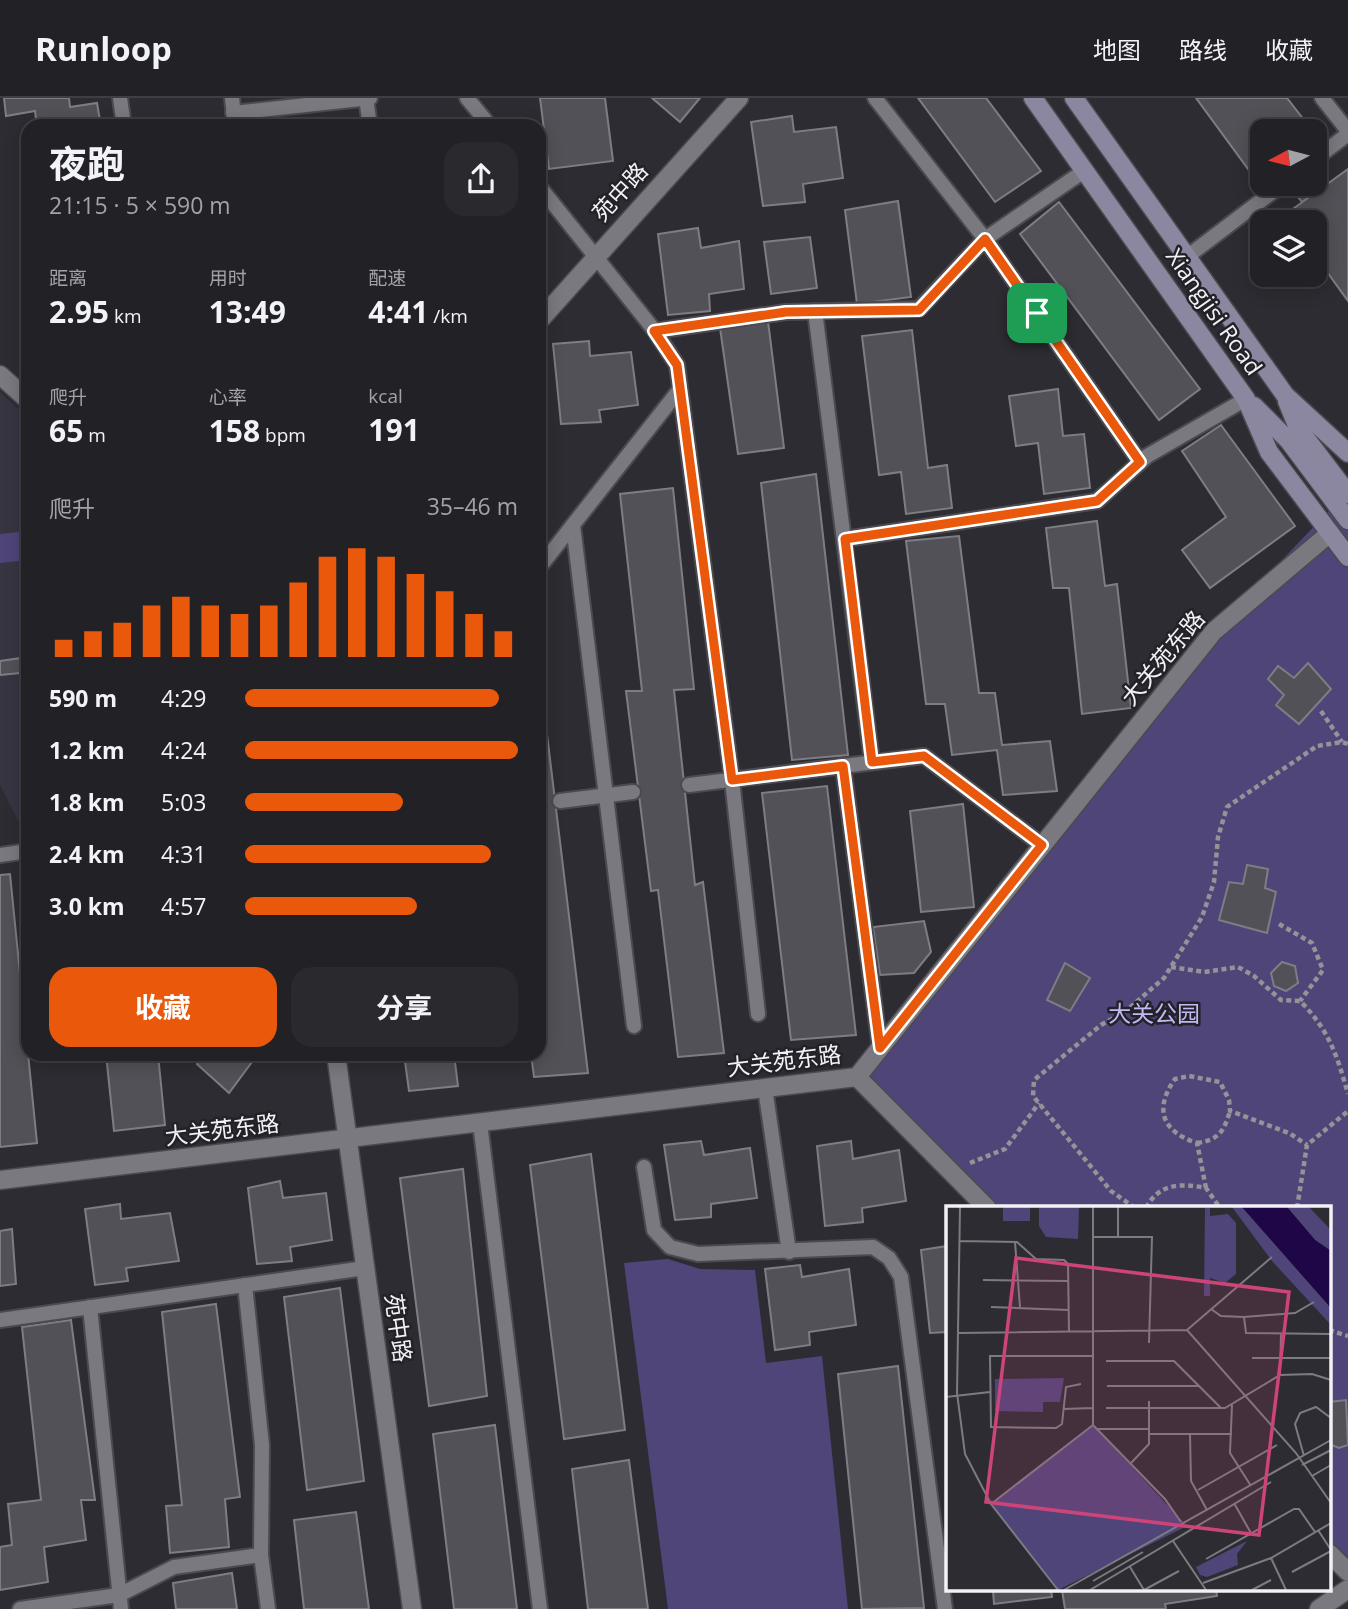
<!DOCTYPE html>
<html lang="zh">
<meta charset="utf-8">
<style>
body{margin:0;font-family:"Open Sans","Noto Sans SC",sans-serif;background:#2a292e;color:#f1f3f6;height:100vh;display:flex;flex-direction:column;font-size:26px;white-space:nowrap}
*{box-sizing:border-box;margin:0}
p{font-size:23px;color:#a2a3a7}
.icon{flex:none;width:38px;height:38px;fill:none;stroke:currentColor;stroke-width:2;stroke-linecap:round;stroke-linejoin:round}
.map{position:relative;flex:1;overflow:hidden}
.panel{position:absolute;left:21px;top:21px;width:525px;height:942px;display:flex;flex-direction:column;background:#222126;border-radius:21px;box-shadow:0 4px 18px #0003,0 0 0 2px #3f3e43}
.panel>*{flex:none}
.needle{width:46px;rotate:263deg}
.buttons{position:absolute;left:1250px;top:21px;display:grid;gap:14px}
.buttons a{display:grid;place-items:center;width:77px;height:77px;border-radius:14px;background:#222126;box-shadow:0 4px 18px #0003,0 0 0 2px #3f3e43;font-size:35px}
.pin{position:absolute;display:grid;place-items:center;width:60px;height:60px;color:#fff;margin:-30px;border-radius:14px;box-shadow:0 4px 10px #0006}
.round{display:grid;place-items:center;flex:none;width:74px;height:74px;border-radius:21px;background:#2a292e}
.overview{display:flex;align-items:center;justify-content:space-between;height:119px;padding:0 28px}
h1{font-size:38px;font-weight:700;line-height:52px}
.metrics{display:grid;grid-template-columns:repeat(3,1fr);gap:10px;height:119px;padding:7px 28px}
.metrics div{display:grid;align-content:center}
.metrics b{font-size:30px;font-weight:700}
.metrics small{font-size:19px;font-weight:400}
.metrics p{font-size:19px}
.chart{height:196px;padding:14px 28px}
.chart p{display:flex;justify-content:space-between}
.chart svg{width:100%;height:126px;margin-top:7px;stroke:#ea580c;stroke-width:6}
.action{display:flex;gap:14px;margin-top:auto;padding:14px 28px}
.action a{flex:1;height:80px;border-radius:21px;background:#ea580c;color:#fff;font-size:28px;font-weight:700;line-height:80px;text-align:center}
.action a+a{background:#2a292e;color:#f1f3f6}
ul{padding:0 28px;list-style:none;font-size:23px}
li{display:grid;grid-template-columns:112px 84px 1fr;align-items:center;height:52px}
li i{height:18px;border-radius:9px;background:#ea580c}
header{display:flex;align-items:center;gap:42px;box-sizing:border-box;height:98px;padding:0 35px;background:#222126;border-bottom:2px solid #3f3e43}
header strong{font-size:33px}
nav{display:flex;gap:38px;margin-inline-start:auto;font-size:24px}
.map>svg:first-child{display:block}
.built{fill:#373541}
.green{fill:#504579}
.building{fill:#525157;stroke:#7e7d84;stroke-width:2}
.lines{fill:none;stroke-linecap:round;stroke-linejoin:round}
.lane-casing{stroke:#4a4a4f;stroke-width:18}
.street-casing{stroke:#4a4a4f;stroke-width:21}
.secondary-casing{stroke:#4a4a4f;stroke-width:21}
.path{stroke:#939398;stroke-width:4.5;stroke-dasharray:5 3.5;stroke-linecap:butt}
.lane{stroke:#7a7980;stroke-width:14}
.street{stroke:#7a7980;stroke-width:18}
.secondary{stroke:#8b87a0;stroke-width:18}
.route-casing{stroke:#fff;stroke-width:14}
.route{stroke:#ea580c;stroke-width:9}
.labels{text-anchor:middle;stroke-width:5;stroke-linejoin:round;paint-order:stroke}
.street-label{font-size:23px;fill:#f2f2f6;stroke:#232228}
.park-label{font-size:23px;fill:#c2b8f3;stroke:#232228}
.inset-river{fill:none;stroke:#1f0647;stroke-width:3.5}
.inset-road{fill:none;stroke:#7c7b80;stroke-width:2}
.view{fill:#cc447a;fill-opacity:0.15;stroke:#cc447a;stroke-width:3.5}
.inset-edge{fill:none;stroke:#f2f2f6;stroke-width:3.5}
</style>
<header>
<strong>Runloop</strong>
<nav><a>地图</a><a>路线</a><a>收藏</a></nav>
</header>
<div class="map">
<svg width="1348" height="1511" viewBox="0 0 1348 1511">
<rect width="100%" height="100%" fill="#2d2c32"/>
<path class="built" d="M0,294L28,320V742L0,687Z"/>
<g class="green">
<path d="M1347,394L1348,396V1474L1329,1455V1110H987L857,979L1214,533Z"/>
<path d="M28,433V462L0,465V436Z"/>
<path d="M668,1161L700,1171L755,1172L766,1265L822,1258L848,1511H668L624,1165Z"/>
</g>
<g class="building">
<path d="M4,0H69L70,9L97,5L101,28H37L35,13L6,18Z"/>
<path d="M540,0H605L613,63L549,71Z"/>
<path d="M652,0H700L680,24Z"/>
<path d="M918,0H986L1041,73L995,104Z"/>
<path d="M1196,0H1287L1311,31L1262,33V67L1251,75Z"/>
<path d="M792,18L794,34L836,29L843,80L803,86L805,104L763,108L751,24Z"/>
<path d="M1314,69L1328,85L1302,104L1287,86H1314Z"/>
<path d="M1348,71V203L1314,156V124H1292L1286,116Z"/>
<path d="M898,103L911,199L857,206L845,112Z"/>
<path d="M1059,104L1200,291L1159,322L1020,136Z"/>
<path d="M698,130L701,150L739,143L744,191L709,196L710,213L668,217L658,136Z"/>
<path d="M810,139L817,190L771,196L764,144Z"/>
<path d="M768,223L784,350L738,356L720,230Z"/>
<path d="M912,232L928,370L947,367L952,410L906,416L901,374L879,377L862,238Z"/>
<path d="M589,243L590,258L631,254L638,307L599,312L601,324L561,326L553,246Z"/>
<path d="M1058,291L1063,338L1084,336L1090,390L1044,396L1038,345L1016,348L1009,298Z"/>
<path d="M1221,327L1295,428L1210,490L1182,452L1226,419L1182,353Z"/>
<path d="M816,376L848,657L792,662L761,385Z"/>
<path d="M673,390L694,591L674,592L695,787L703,784L724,955L678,959L658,792L651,793L626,593H642L620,396Z"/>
<path d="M1097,423L1105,488L1117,486L1131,610L1082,616L1069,490H1053L1046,430Z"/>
<path d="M959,438L979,595H995L1002,647L1050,643L1057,693L1003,697L997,652L952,657L945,606H926L906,443Z"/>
<path d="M28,559V645L20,575L0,577V563Z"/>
<path d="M1308,565L1331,591L1299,626L1276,607L1284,597L1268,581L1278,568L1294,580Z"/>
<path d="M539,570L588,975L534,979L531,956H539Z"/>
<path d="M827,688L856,937L791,942L762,695Z"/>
<path d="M963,706L974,809L921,814L910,713Z"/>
<path d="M1247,767L1268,771L1265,790L1276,794L1267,835L1219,822L1229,784L1243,786Z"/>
<path d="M10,776L37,1045L0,1049V777Z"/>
<path d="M924,823L931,854L914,875L880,877L873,829Z"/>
<path d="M1282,864L1295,868L1298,885L1286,893L1274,888L1271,875Z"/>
<path d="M1065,865L1090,880L1070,913L1047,902Z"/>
<path d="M106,956H158L165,1027L114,1033Z"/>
<path d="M204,956H258L229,995L197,966Z"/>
<path d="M404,956H454L458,988L409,993Z"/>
<path d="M701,1043L704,1057L750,1050L757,1100L711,1106V1119L675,1122L664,1047Z"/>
<path d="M851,1043L853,1061L899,1052L906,1103L862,1110L863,1124L825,1128L817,1048Z"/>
<path d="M591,1056L625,1332L564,1341L530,1067Z"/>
<path d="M463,1071L487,1298L429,1308L400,1080Z"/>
<path d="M280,1083L283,1100L326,1095L332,1142L290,1149L292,1163L257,1166L248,1090Z"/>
<path d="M120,1106L121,1121L170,1115L179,1163L126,1170L128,1183L95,1187L85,1111Z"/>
<path d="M12,1131L16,1186L0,1188V1133Z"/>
<path d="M947,1148V1234L930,1235L921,1152Z"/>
<path d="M800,1167L802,1179L849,1171L856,1227L809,1234L810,1247L775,1252L765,1171Z"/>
<path d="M340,1190L364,1383L307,1392L284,1199Z"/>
<path d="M216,1206L240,1399L225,1401L229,1449L170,1455L166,1408L182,1407L162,1214Z"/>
<path d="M71,1222L95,1402H81L86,1442L44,1449L48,1484L0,1492V1449L12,1447L8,1406L41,1402L22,1229Z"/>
<path d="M898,1268L924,1510L862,1511L838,1276Z"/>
<path d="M1346,1302L1348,1347L1339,1350L1329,1346V1304Z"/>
<path d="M495,1327L517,1511H454L433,1336Z"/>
<path d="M629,1362L648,1511H588L572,1371Z"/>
<path d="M356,1414L369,1511H304L294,1422Z"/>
<path d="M232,1475L237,1511H176L173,1485Z"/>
<path d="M993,1492H1051L1052,1499L994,1506Z"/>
<path d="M1062,1492H1216L1217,1498L1165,1506L1166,1511H1065Z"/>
</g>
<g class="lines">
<defs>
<g id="lane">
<path d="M120,0L124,28"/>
<path d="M232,0L235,28"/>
<path d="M366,0L370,28"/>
<path d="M467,0L490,28"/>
<path d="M875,0L985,141L1140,364"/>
<path d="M1322,0L1348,33"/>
<path d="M233,15L370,0"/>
<path d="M1314,62L1348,36"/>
<path d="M539,88L655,233L677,267L732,682L758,916"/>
<path d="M1188,158L1283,86"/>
<path d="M815,213L872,664"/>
<path d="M655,233L786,214L919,211L985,141L1084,73"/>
<path d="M573,427L634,928"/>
<path d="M845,441L1097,403L1147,358L1246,301"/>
<path d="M539,470L680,291"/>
<path d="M843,668L880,950"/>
<path d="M689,687L924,658L1042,747"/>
<path d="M560,703L633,694"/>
<path d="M0,757L28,753"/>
<path d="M765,990L789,1154"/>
<path d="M480,1025L540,1511"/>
<path d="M644,1069L654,1132L670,1149L698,1156L873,1149L889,1160L901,1179L945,1511"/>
<path d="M245,1187L262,1347L261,1457L268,1511"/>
<path d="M90,1209L121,1511"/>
<path d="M0,1222L365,1170"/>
<path d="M20,1511L119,1497L174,1469L261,1457"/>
</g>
<g id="street">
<path d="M539,223L739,0"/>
<path d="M0,277L28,302"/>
<path d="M336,956L412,1511"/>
<path d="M857,979L987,1110"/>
<path d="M0,1082L857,979L1214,533L1330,435"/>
<path d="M1329,1455L1348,1474"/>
<path d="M1319,1511L1348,1491"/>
</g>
<g id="secondary">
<path d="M1033,0L1246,301L1269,354L1348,459"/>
<path d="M1074,0L1285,297L1348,355"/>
<path d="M1287,303L1298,330L1348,396"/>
<path d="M1254,308L1289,343L1348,422"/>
</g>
</defs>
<use href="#lane" class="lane-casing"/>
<use href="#street" class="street-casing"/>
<use href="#secondary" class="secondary-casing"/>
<g class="path">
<path d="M1321,613L1342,644"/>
<path d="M1279,826L1312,845L1323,872L1300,903"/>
<path d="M1171,869L1204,874L1238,869L1254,878L1281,902L1300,903C1329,932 1337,957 1348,996"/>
<path d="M1197,1045C1219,1042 1224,1033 1230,1013"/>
<path d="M970,1065L1005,1051L1039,1005"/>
<path d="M1206,1090L1197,1045C1163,1034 1153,1012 1175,981L1189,978L1220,984L1229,1002L1230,1013L1289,1035L1307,1047"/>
<path d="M1135,1110L1111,1093L1033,998L1034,982L1101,927L1126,913L1164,880L1202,819L1214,784L1218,739L1227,709L1317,648L1342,644L1348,646"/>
<path d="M1146,1110C1159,1085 1181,1085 1206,1090L1220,1110"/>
<path d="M1297,1110L1307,1047L1348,1013"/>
<path d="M1329,1232L1348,1238"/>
</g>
<use href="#lane" class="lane"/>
<use href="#street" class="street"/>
<use href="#secondary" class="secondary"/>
</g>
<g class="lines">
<defs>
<path id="route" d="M985,141L1140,364L1097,403L845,441L872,664L924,658L1042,747L880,950L843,668L732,682L677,267L654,233L786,214L919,212Z"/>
</defs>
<use href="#route" class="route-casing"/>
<use href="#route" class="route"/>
</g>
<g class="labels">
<g class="street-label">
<text transform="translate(620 94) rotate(-48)" y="8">苑中路</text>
<text transform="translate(1214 214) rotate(55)" y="8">Xiangjisi Road</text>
<text transform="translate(1163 560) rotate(-50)" y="8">大关苑东路</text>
<text transform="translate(784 963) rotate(-7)" y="8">大关苑东路</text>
<text transform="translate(222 1032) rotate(-7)" y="8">大关苑东路</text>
<text transform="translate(398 1230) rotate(82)" y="8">苑中路</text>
</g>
<g class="park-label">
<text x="1154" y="924">大关公园</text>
</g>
</g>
<g transform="translate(946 1108)">
<rect width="385" height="385" fill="#2d2c32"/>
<path d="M57,1H84V15H57ZM93,1H133L132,33L100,31L93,20ZM286,1H296L385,102V119L326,55ZM341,1H363L385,24V45L369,34ZM259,2H264V10L282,8L290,17V68L279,77L264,72V90H258ZM118,172L114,196H97V206L49,205V173ZM147,219L241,320L112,384L45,298ZM301,335L291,348L292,359L261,371L254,369L250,361Z" fill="#504579"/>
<path d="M296,1H341L369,34L385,45V102Z" fill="#1f0647"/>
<path class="inset-river" d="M317,1L385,76"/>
<path class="inset-road" d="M14,1L11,187L19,248L45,298L112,384M147,1V219L219,293L235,316M172,1V31M147,31H206L203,137M13,35L71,36L90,53L118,54L122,58L123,126M69,36L74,101M37,74L122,75M45,101L123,104M265,103L275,110L298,111L349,107L368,96M298,111L300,127L385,128M241,124L326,51M12,127L241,124L350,247L385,297M306,152H385M160,155H228L275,202M334,169L335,127M135,178L120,181L116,218L110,222L45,221L44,150H147M161,180H253M0,191L44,186M286,199L284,247L305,280M160,202H279L334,169L366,168L385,174M117,203L147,202M151,223H203M203,228H286M244,228L245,275L261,304M358,250L349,218L354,207L370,201L385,212M185,257L203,238V195M356,259L385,244M366,270L385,259M252,284L331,239M288,297L306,329M45,298L147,219M372,324L385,344M227,335L260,384M325,352L340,384M260,353L348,303H353L369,326M184,361L198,384M346,366L385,345M147,375L197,346M257,377L325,352L385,317M118,384L385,234M144,384L325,276M198,384L233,365M306,384L325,374"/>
<path class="view" d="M70,52L343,86L313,329L40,296Z"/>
<rect width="385" height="385" class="inset-edge"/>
</g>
</svg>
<div class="buttons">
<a><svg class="needle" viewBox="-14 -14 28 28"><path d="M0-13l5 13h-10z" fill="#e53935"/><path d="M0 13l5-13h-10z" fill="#a2a3a7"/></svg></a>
<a><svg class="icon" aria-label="layers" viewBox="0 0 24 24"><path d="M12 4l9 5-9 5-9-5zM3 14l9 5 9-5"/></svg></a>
</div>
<div class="pin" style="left:1037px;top:215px;background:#1e9e55"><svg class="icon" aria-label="arrive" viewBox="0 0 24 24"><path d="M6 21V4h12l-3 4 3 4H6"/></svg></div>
<section class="panel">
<div class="overview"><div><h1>夜跑</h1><p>21:15 · 5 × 590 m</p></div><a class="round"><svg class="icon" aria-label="share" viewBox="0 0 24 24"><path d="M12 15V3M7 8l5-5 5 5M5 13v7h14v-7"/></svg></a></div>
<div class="metrics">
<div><p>距离</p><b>2.95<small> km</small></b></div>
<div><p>用时</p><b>13:49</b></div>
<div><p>配速</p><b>4:41<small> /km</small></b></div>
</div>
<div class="metrics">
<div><p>爬升</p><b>65<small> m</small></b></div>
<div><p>心率</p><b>158<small> bpm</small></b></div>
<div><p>kcal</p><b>191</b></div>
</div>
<div class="chart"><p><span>爬升</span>35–46 m</p>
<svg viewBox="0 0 160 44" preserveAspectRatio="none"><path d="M5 44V38M15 44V35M25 44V32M35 44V26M45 44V23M55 44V26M65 44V29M75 44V26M85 44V18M95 44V9M105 44V6M115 44V9M125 44V15M135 44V21M145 44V29M155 44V35"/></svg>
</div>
<ul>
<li><b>590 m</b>4:29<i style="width:93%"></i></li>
<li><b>1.2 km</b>4:24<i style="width:100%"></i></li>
<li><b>1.8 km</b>5:03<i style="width:58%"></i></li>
<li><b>2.4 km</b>4:31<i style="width:90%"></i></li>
<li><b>3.0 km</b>4:57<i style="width:63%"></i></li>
</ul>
<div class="action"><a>收藏</a><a>分享</a></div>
</section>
</div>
